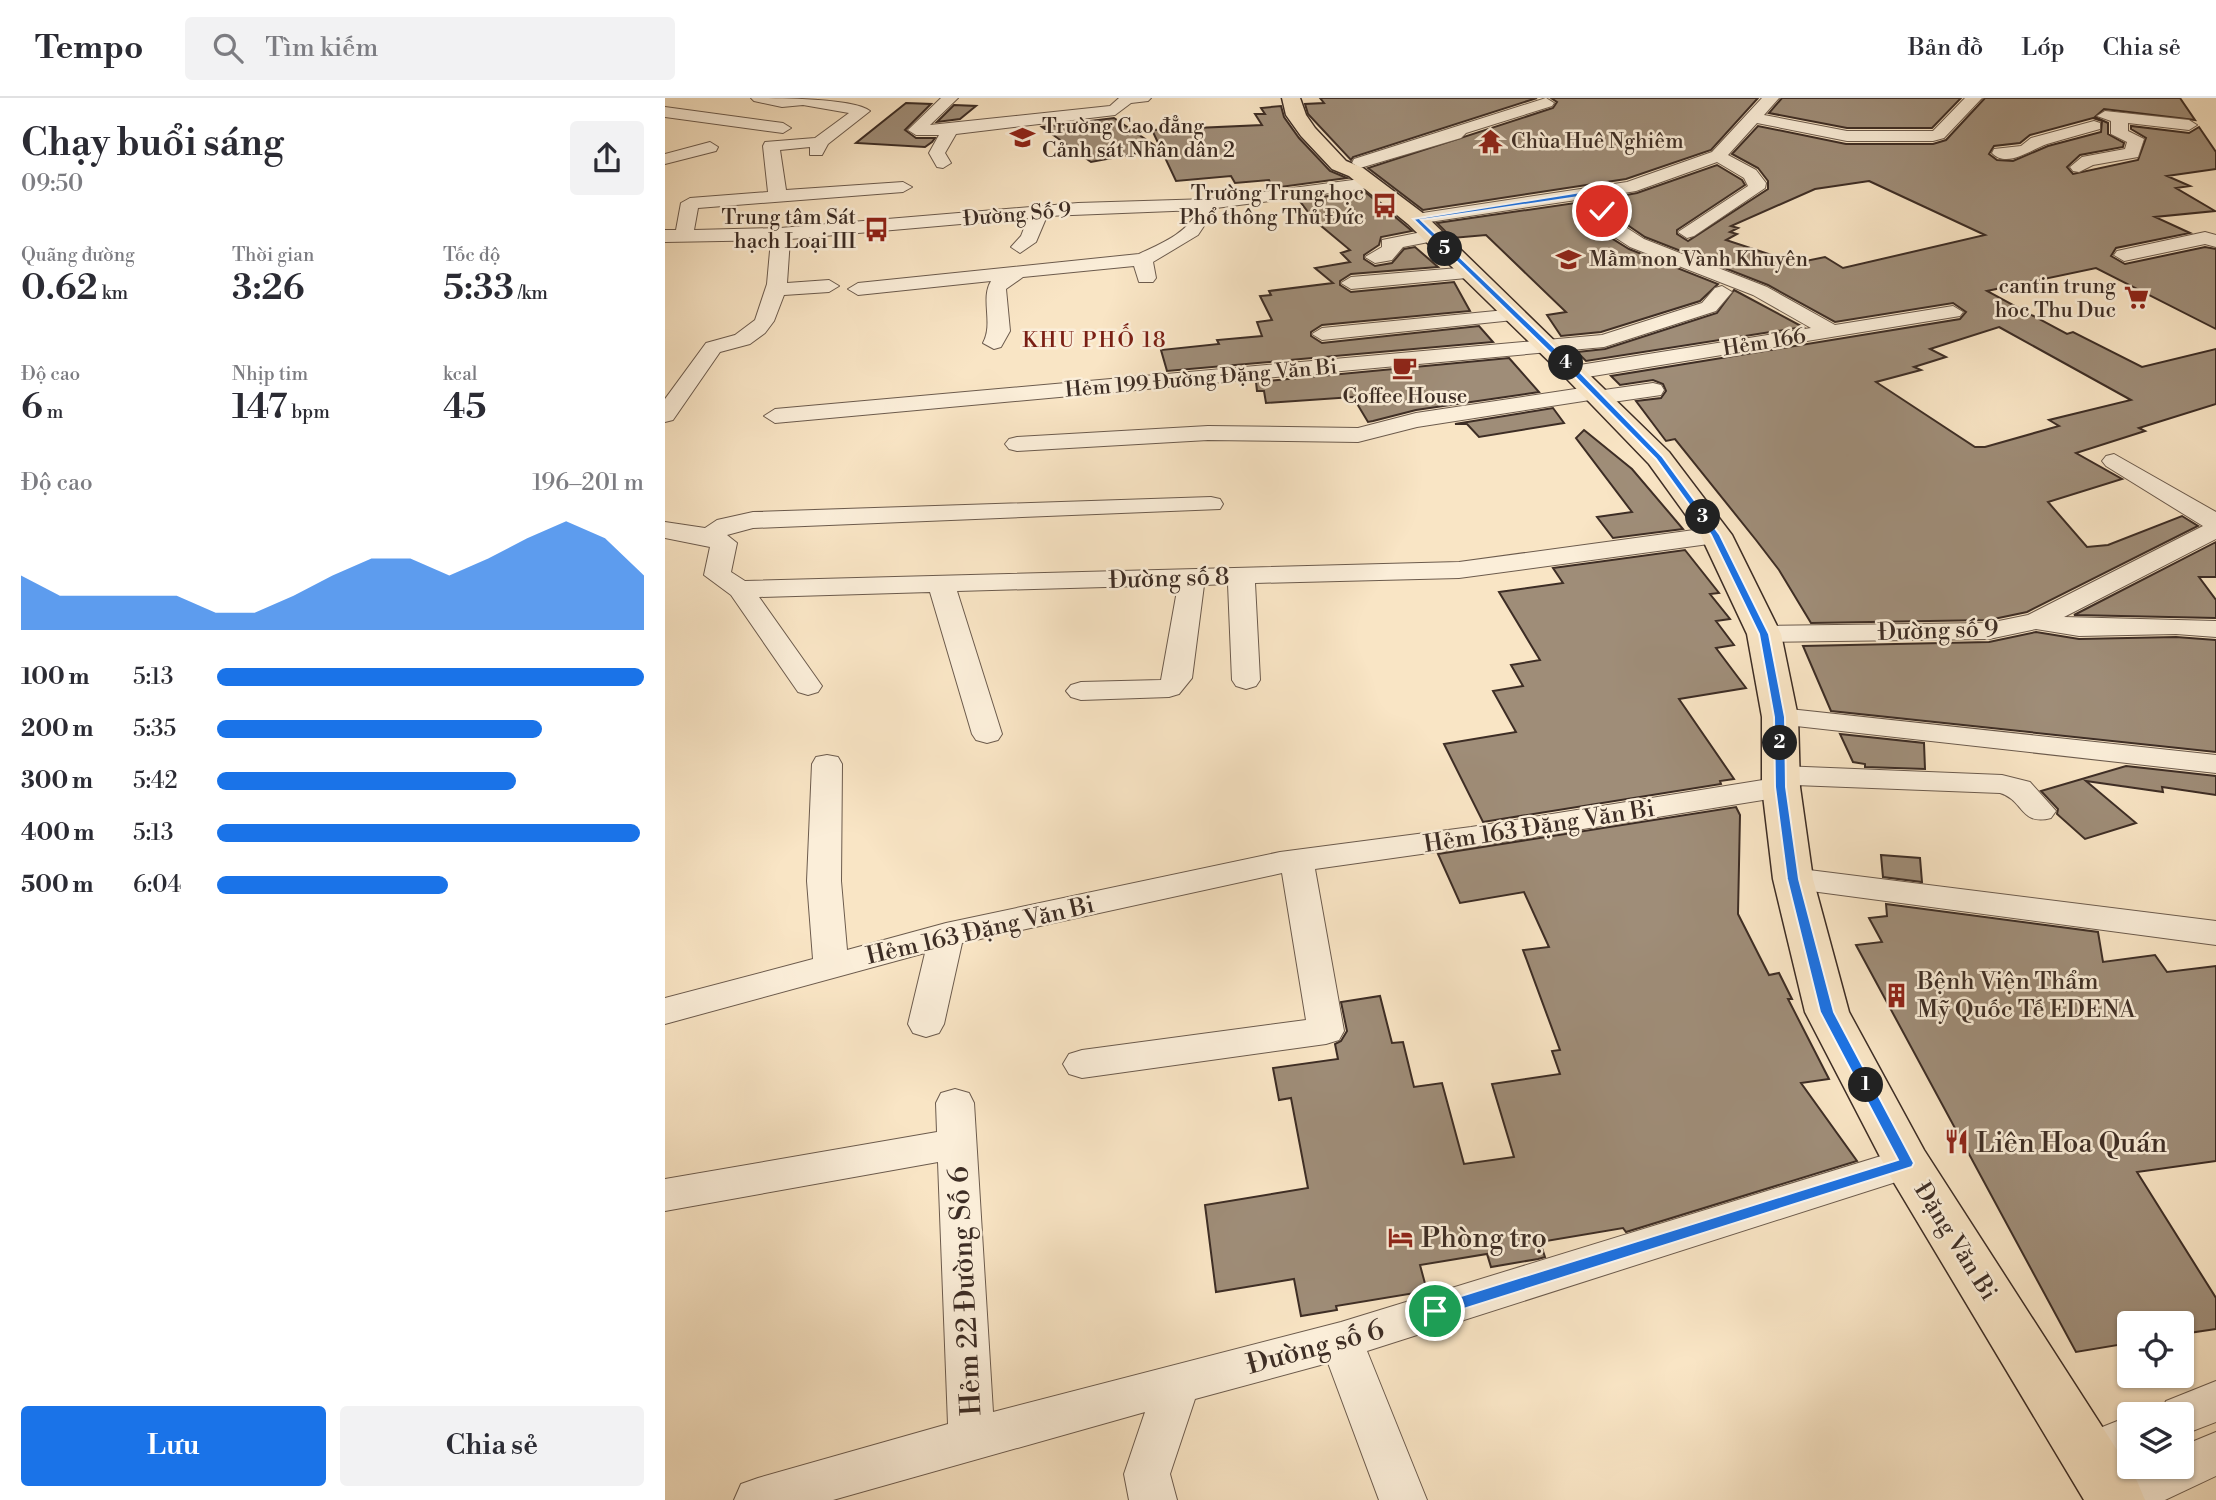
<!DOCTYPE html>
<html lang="vi">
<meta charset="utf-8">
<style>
body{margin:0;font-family:"Libre Bodoni",serif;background:#f2f2f3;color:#2b2b33;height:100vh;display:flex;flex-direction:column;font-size:26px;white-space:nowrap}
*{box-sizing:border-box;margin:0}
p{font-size:23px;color:#7c7c81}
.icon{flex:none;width:38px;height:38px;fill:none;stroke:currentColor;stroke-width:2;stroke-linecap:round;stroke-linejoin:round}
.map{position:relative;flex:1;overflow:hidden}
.sheet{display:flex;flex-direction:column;background:#fff;width:665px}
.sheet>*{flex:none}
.controls{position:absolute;left:1452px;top:1213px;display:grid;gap:14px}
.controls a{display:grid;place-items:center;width:77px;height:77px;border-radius:7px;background:#fff;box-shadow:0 2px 5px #0004;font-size:35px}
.pin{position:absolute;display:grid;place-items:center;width:60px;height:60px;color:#fff;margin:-30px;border:4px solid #fff;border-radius:50%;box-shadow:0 2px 7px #0007}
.km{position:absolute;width:35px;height:35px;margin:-18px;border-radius:50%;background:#222;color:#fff;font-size:19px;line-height:35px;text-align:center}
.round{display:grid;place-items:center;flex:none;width:74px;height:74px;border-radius:7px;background:#f2f2f3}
.overview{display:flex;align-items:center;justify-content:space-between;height:119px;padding:0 21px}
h1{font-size:38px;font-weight:600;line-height:52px}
.metrics{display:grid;grid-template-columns:repeat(3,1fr);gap:10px;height:119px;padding:7px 21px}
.metrics div{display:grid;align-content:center}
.metrics b{font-size:35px;font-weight:600}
.metrics small{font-size:19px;font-weight:400}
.metrics p{font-size:19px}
.chart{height:196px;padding:14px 21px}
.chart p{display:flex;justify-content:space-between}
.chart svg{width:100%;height:126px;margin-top:7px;fill:#1a73e8;opacity:.7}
.cta{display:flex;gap:14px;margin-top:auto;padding:14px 21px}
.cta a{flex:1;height:80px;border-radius:7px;background:#1a73e8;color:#fff;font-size:28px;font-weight:600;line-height:80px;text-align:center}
.cta a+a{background:#f2f2f3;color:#2b2b33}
ul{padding:0 21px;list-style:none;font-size:23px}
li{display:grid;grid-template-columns:112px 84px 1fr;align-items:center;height:52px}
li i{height:18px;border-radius:9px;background:#1a73e8}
header{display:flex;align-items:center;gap:42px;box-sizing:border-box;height:98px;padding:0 35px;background:#fff;border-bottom:2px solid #e1e1e2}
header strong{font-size:33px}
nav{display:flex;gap:38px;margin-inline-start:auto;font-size:24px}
.search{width:490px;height:63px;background:#f2f2f3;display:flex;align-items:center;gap:18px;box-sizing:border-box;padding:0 24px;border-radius:7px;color:#7c7c81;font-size:26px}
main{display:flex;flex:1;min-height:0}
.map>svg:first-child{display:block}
.building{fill:#9f8d78;stroke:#3d2d25;stroke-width:2;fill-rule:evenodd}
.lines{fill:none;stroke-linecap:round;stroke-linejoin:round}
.minor-casing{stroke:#6c5b4d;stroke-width:2}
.major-casing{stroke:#3d2d25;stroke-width:3}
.minor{fill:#fbeed9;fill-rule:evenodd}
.major{fill:#f9e5c5;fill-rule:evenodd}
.route{fill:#1a73e8;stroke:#fff;stroke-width:2}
.labels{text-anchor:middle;stroke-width:5;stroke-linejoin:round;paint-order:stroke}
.far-poi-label{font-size:21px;fill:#3d2d25;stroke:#fbeed9;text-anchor:start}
.far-street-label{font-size:21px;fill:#3d2d25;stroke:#fbeed9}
.far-neighbourhood-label{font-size:21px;letter-spacing:2px;fill:#7a1f14;stroke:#fbeed9}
.street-label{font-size:24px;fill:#3d2d25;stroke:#fbeed9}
.poi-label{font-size:24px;fill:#3d2d25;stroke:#fbeed9;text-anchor:start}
.near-poi-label{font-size:28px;fill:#3d2d25;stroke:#fbeed9;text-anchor:start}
.near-street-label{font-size:28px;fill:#3d2d25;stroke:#fbeed9}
</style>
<header>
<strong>Tempo</strong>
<div class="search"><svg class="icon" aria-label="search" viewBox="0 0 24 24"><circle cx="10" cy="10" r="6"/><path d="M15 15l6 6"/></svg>Tìm kiếm</div>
<nav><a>Bản đồ</a><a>Lớp</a><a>Chia sẻ</a></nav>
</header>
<main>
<section class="sheet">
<div class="overview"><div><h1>Chạy buổi sáng</h1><p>09:50</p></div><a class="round"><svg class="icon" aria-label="share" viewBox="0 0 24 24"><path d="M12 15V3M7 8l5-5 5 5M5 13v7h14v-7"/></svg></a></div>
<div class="metrics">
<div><p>Quãng đường</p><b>0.62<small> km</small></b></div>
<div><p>Thời gian</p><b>3:26</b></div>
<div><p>Tốc độ</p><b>5:33<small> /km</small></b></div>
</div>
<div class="metrics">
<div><p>Độ cao</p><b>6<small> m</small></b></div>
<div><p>Nhịp tim</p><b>147<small> bpm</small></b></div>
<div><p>kcal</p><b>45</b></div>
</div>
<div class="chart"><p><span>Độ cao</span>196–201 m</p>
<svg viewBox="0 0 160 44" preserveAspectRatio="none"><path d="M0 44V25L10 32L20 32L30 32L40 32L50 38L60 38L70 32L80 25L90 19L100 19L110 25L120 19L130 12L140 6L150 12L160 25V44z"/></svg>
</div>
<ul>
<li><b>100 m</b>5:13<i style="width:100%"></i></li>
<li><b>200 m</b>5:35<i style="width:76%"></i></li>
<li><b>300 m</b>5:42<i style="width:70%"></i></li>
<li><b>400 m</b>5:13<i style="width:99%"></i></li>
<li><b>500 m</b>6:04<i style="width:54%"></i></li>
</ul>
<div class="cta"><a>Lưu</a><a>Chia sẻ</a></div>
</section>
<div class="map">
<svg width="1551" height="1402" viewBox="0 0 1551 1402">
<rect width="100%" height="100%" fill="#f9e5c5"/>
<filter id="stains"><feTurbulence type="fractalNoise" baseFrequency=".00286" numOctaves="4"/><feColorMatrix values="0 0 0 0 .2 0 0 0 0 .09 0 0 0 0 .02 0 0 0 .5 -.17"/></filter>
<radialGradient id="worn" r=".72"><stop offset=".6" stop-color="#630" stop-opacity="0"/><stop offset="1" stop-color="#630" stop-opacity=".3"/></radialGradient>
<g class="building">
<path d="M655,0H872L688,59L686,62L643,16L640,6L659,5Z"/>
<path d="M886,0H1093L1046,52L961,81L758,112L703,70L888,10L892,4Z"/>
<path d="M1117,0H1296L1267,30H1182L1104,15Z"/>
<path d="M1320,0H1515L1530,22L1439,11L1430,19L1443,25V36L1459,45L1458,49L1415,57L1402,69L1408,76L1473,62L1481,40L1466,31V28L1524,35L1534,29L1551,54V71L1502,78L1525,88L1511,90L1550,113L1490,119L1525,135L1451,150L1446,158L1460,166L1540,149L1551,151V231L1431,170L1322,193L1402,236L1408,234L1477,269L1551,251V306L1474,330L1480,333L1411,355L1457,381L1383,404L1422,449L1443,447L1517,418L1533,428L1362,514L1324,522L1146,525L1114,472L1091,442L1010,341L1001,343L971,303L996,300L1001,293L998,286L988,282L955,287L946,278L1295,221L1301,214L1288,205L1170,224L1103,187L980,139L961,126L940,101L972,95L1052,67L1077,82L1080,87L1012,132V136L1023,143L1103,91V83L1093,70L1067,56L1093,28L1181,46H1268L1281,42ZM1428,20L1437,23L1436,34L1383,48L1348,63L1332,62L1324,56L1329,48L1355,45L1365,37ZM1204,83L1320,137L1178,170L1160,159L1131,165L1061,142L1072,136L1065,134L1073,130L1066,128L1150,91ZM1334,229L1466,302L1384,322L1394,328L1320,349H1310L1211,284L1256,272L1249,269L1281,259L1265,251Z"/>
<path d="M241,5L266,6L240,32L251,40H270L267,44L260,49L191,45Z"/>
<path d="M289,7L311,8L295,21L272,24Z"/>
<path d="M616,8L619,19L634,40L665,73L682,80L608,90L604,82L570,85L566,78L511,83L487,32L597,27L590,16H600L596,10Z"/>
<path d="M449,20L495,51L426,64L377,29Z"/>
<path d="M699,93L747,133L716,139L714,147L699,157V161L710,168L727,165L739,151L750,149L773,169L686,176L675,183V187L686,194L789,184L805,213L657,227L646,234V238L657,245L814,228L828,244L502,273L496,252L554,246L552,242L597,238L592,224L607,222L595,198L606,197L604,193L668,185L650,170L685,164L676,155L685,152L649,122L634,102Z"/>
<path d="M917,104L943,138L964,151L1053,186L1035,203L936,234L896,238L882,217L901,214L821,137L787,140L772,125Z"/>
<path d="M1069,192L1138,229L921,263L912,254L940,251L1052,215Z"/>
<path d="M844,260L874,294L751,312L708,323L703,324L688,299L601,305L599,293H592L591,284Z"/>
<path d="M888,310L899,325L814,339L802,326H790Z"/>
<path d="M919,332L967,371L1018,431L948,440L932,419L967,414L911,340Z"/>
<path d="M1551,444V479H1534L1551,502V520L1409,517Z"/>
<path d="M1020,452L1054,495L1045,496L1065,521L1051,523L1069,547L1051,550L1081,590L1014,601L1069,681L1055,683L1056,686L818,724L779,646L851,634L828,593L858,588L846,567L875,562L834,494L898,485L888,470Z"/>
<path d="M1371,534L1414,541L1511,539L1551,542V654L1166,613L1138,548L1324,544Z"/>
<path d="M1175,636L1259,645L1260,671L1200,669V666L1188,664Z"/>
<path d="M1461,668L1551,678V697L1497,689L1498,694L1421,683L1471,725L1420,741L1392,716L1393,711L1376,693Z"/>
<path d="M1071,709L1075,717L1073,816L1104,877L1114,875L1127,901H1123L1164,981L1136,985L1192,1063L961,1134L958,1130L875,1144L880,1159L873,1161L826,1169L822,1156L755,1167L762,1193L671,1208L672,1212L636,1218L629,1181L551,1194L540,1107L643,1090L626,1000L614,1002L608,970L673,961L670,946L676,943L682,933L676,904L715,898L727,945L738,944L749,989L777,985L799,1066L849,1059L827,986L895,976L887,953L895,952L858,852L884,849L859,794L795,805L773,756Z"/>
<path d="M1216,757L1255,760L1257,784L1218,779Z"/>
<path d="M1221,806L1433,834L1438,864L1490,857L1502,874L1551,868V1063L1472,1074L1551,1200V1231L1517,1236V1225H1465V1245L1411,1254L1191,847L1217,844L1204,820L1222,818Z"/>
</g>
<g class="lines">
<defs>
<g id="minor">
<path d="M86,0C111,0 189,0 205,13L163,46L157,57H145V49L115,52L121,92L238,84L247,89L238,94L33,110L29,132L115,130L413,105L544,101L703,80L712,85L703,90L551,110L533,137L488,164L491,180L488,184H474L469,168L358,179L341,191L345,233L336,249L329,251L318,245C329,225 315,201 326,183L193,197L183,191L193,185L474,156C495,146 523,135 533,112L382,118L371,144L355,155L346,149L356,138L363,120L125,141L122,185L164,182L174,188L164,194L119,197L109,223L100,235L85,246L55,254L8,322L0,324V301L41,245L70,237L90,222L102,186L106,142L0,144V132H11L16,105L25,100L103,94L98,48L100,44L150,40L184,15L138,7L117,9L89,3Z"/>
<path d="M276,0H293L265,27L445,8L454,0H486L483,3L466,5L450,17L291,36L280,55L286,65L278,70L272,69L264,55L274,37H251L243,32Z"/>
<path d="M881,0L889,5L887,8L801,35L796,40L695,70L687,65L689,61Z"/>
<path d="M1097,0H1114L1099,17L1182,33H1268L1300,0H1317L1279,40L1268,43H1182L1092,25L1063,57L1091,72L1101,85L1100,90L1029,138L1022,140L1013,134L1083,88L1079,80L1052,64L971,93L935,99L959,128L979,141L1102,189L1170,227L1288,208L1298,214L1295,218L910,281L899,274L902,269L1146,230L1088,197L965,149L945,136L918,101L751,126L742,121L751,116L962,84L1047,54Z"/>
<path d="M0,9L118,25L126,30L118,35L0,19Z"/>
<path d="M1440,13L1524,22L1532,27L1524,32L1463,25V33L1479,41L1473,59L1428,67L1414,74L1408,73L1405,69L1417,59L1460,51L1462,44L1446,36V23L1432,18Z"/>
<path d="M1429,23L1435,25V31C1417,36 1399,41 1382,46C1367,51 1342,71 1327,55L1329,51L1356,48L1366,40Z"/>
<path d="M45,44L53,49L51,53L0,66V56Z"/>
<path d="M767,132L774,134L776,138L774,142L738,149L727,162L710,165L700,159L717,149V142Z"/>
<path d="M1540,134L1551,137V149L1540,146L1459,163L1449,157L1452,153Z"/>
<path d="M805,169L812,171L815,175L812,179L686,191L676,185L686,179Z"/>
<path d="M1057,188L1067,194L1051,213L939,249L110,325L99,318L110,311L937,237L1037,205L1050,190Z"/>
<path d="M851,211L861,217L858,221L657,242L647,236L657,230Z"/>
<path d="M988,285L996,287L999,292L996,297L934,306L925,302L752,329L693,344L543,342L352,353L344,351L340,346L344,341L352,339L543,328L693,330L751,315L930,288L939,292Z"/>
<path d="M1449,356L1551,414V441L1399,519L1551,523V539L1511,536L1414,538L1371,531L1324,541L1099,544L1089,542L1085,536L1089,530L1099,528L1324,525L1363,517L1538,428L1441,368L1437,363L1441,358Z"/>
<path d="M546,399L555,401L558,406L555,411L88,430L62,437L72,445L66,474L80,483L794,464L1051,429L1060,432L1064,437L1060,442L1051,445L794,480L590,485L595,582L591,588L581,591L571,588L567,582L563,486L539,487L527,580L514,596L504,599L416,602L406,599L401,593L406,587L416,584L496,582L513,487L292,493L337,636L333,642L322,645L311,642L307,636L265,494L94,499L157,588L153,594L143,597L133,594L66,497L39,477L45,449L0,440V424L40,430L52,422L88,414Z"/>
<path d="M1115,610L1551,657V675L1105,625L1100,619L1105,613Z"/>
<path d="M162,657L173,659L177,666L176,783L182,852L281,825L615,754L806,729L1104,681L1101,677L1105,670L1116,668L1337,677L1365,684L1391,713L1386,720C1355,728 1359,702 1335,695L1130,687L1127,696L1116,699L806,749L650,771L679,933L674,942L661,946L417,980L404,976L398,966L404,956L417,952L641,922L617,775L297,845L279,926L274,935L261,939L248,935L243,926L260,855L0,926V900L148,861L142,783L147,666L151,659Z"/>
<path d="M1128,770L1551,823V847L1116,789L1111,781L1116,773Z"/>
<path d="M290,991L304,995L309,1005L328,1314L676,1224L1242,1050L1256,1054L1262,1065L1256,1076L702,1253L762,1402H714L663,1265L530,1301L505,1376L512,1402H464L459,1376L480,1314L168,1402H69L76,1386L93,1380L283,1326L273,1064L0,1113V1081L272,1034L271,1005L276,995Z"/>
<path d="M1551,1283V1324L1517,1337V1316H1495L1501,1303Z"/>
<path d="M1465,1318V1360L1423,1377L1407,1371L1400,1356L1407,1341Z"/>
<path d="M1551,1334V1378L1500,1402H1427L1434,1386L1473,1368H1517V1348Z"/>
</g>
<path id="major" d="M617,0H635L641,17L650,30L681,63L698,70L759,116L1004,354L1067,437L1116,536L1133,619L1135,689L1148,781L1184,914L1259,1052L1472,1383L1480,1402H1419L1225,1078L1140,914L1108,781L1097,689V619L1082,536L1036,438L984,366L901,280L743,126L684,78L667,71L636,38L621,17Z"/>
</defs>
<use href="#minor" class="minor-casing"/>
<use href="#major" class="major-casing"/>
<use href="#minor" class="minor"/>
<use href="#major" class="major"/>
</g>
<path class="route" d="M922,93L939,115H934L920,98L756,122L913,272L997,358L1055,437L1104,536L1120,619L1121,689L1134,781L1169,914L1249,1065L1247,1069L770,1220L764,1218V1208L1233,1062L1155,914L1122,781L1110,689L1109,619L1094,536L1046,437L991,361L907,276L748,121Z"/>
<defs>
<symbol id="university-bare" viewBox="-9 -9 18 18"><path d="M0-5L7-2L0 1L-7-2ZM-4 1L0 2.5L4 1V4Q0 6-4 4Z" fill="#8f2418" stroke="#fbeed9" stroke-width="2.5" paint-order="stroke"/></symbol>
<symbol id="temple-bare" viewBox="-9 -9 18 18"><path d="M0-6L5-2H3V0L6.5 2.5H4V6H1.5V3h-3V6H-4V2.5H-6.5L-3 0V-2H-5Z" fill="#8f2418" stroke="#fbeed9" stroke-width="2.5" paint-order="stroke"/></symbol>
<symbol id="bus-bare" viewBox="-9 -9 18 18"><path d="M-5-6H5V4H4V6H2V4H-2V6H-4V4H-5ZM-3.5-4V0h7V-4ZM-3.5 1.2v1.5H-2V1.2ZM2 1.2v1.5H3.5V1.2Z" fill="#8f2418" stroke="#fbeed9" stroke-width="2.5" paint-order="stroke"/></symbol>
<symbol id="school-bare" viewBox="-9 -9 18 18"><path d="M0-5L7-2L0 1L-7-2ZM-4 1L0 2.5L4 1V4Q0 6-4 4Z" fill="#8f2418" stroke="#fbeed9" stroke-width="2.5" paint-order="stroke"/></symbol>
<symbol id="supermarket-bare" viewBox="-9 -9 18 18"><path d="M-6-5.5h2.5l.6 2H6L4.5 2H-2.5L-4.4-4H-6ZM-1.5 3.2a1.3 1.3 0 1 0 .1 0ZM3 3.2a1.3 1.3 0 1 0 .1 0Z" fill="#8f2418" stroke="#fbeed9" stroke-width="2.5" paint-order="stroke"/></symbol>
<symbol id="cafe-bare" viewBox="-9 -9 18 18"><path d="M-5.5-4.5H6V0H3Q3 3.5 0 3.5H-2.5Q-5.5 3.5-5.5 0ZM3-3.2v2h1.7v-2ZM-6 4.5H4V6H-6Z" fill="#8f2418" stroke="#fbeed9" stroke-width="2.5" paint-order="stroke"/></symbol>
<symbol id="building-bare" viewBox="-9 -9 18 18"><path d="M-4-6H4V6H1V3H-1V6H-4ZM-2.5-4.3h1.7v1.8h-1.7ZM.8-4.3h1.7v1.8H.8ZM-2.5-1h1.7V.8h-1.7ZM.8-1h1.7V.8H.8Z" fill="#8f2418" stroke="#fbeed9" stroke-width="2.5" paint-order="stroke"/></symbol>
<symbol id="restaurant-bare" viewBox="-9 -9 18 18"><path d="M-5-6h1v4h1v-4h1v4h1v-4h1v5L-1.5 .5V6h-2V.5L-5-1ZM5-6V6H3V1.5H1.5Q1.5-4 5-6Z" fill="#8f2418" stroke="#fbeed9" stroke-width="2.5" paint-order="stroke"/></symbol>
<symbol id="hotel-bare" viewBox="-9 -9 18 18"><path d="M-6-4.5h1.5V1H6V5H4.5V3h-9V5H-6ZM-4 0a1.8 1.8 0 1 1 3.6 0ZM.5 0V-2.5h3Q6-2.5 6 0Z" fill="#8f2418" stroke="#fbeed9" stroke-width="2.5" paint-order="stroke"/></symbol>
</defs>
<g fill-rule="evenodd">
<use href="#university-bare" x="340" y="22" width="35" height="35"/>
<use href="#temple-bare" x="808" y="26" width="35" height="35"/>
<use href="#bus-bare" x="702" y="90" width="35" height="35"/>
<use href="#bus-bare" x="194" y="114" width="35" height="35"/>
<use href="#school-bare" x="886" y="144" width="35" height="35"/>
<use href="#supermarket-bare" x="1454" y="182" width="35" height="35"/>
<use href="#cafe-bare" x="722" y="252" width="35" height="35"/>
<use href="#building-bare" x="1214" y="880" width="35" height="35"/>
<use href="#restaurant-bare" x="1274" y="1026" width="35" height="35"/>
<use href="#hotel-bare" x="718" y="1122" width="35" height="35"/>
</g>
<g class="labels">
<g class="far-poi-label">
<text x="377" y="35">Trường Cao đẳng<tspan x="377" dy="24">Cảnh sát Nhân dân 2</tspan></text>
<text x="846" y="50">Chùa Huê Nghiêm</text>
<text x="699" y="102" text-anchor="end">Trường Trung học<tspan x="699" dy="24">Phổ thông Thủ Đức</tspan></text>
<text x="191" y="126" text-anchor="end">Trung tâm Sát<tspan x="191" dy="24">hạch Loại III</tspan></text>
<text x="924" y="168">Mầm non Vành Khuyên</text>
<text x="1451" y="195" text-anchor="end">cantin trung<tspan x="1451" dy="24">hoc Thu Duc</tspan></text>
<text x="740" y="305" text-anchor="middle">Coffee House</text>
</g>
<g class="far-street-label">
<text transform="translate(352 116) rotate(-5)" y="7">Đường Số 9</text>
<text transform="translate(1099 244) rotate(-9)" y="7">Hẻm 166</text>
<text transform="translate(536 280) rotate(-5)" y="7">Hẻm 199 Đường Đặng Văn Bi</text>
</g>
<g class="far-neighbourhood-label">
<text x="430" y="249">KHU PHỐ 18</text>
</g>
<g class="street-label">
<text transform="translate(504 480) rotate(-2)" y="8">Đường số 8</text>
<text transform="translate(1273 532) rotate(-2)" y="8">Đường số 9</text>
<text transform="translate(874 728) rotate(-9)" y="8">Hẻm 163 Đặng Văn Bi</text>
<text transform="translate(315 832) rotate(-13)" y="8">Hẻm 163 Đặng Văn Bi</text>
<text transform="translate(1291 1143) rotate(58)" y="8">Đặng Văn Bi</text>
</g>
<g class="poi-label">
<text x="1252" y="891">Bệnh Viện Thẩm<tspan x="1252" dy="28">Mỹ Quốc Tế EDENA</tspan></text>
</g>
<g class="near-poi-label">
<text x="1311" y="1054">Liên Hoa Quán</text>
<text x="756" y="1149">Phòng trọ</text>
</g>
<g class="near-street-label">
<text transform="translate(299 1193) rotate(-93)" y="10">Hẻm 22 Đường Số 6</text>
<text transform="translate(650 1248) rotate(-15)" y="10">Đường số 6</text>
</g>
</g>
<rect width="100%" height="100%" filter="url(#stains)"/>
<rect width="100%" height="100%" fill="url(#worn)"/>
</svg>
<div class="controls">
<a><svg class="icon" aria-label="locate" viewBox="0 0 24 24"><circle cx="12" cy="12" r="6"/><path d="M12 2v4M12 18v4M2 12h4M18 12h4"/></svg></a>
<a><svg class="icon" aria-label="layers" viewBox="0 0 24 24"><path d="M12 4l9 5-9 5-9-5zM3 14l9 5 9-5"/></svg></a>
</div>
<div class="pin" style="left:770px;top:1213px;background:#1e9e55"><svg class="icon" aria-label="arrive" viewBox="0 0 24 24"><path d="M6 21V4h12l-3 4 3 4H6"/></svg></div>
<div class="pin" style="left:937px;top:113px;background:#d93025"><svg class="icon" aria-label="check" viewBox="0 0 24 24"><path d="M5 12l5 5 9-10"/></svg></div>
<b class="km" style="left:1201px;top:987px">1</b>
<b class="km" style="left:1115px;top:645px">2</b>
<b class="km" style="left:1038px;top:419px">3</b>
<b class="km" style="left:901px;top:265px">4</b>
<b class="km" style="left:780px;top:151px">5</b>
</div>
</main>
